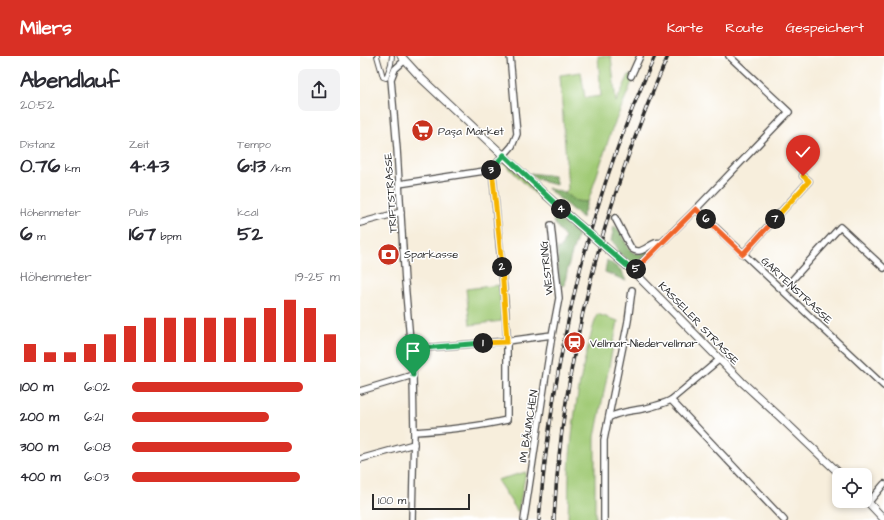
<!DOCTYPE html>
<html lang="de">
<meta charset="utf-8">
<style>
body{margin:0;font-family:"Architects Daughter",sans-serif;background:#f2f2f3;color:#2b2b33;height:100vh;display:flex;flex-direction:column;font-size:15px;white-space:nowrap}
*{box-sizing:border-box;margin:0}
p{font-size:13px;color:#7c7c81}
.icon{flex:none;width:22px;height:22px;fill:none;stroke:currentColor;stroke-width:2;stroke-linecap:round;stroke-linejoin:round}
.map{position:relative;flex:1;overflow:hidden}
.details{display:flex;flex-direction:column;background:#fff;width:360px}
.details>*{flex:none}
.controls{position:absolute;left:472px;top:412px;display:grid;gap:8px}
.controls a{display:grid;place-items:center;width:40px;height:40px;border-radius:8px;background:#fff;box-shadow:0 2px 6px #0003;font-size:20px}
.scale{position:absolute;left:12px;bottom:10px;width:98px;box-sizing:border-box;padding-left:4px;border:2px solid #2b2b2b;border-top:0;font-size:11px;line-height:14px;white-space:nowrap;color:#2b2b2b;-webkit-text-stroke:3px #fff;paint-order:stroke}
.pin{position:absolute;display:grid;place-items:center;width:34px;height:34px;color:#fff;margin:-41px -17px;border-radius:50% 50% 50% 0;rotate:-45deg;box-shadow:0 0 4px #0007}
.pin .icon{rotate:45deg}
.km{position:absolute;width:20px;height:20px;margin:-10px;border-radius:50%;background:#222;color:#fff;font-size:11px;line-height:20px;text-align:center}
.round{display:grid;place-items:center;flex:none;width:42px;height:42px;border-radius:8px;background:#f2f2f3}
.head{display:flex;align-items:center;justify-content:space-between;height:68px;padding:0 20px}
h1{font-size:22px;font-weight:800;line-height:30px}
.stats{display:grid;grid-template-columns:repeat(3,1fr);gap:6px;height:68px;padding:4px 20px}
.stats div{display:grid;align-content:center}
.stats b{font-size:20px;font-weight:800}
.stats small{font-size:11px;font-weight:400}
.stats p{font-size:11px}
.chart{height:112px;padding:8px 20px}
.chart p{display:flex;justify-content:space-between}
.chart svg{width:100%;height:72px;margin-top:4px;stroke:#d93025;stroke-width:6}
ul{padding:0 20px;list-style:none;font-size:13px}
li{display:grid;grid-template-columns:64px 48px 1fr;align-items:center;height:30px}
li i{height:10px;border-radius:5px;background:#d93025}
header{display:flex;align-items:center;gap:24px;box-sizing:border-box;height:56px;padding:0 20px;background:#d93025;color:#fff}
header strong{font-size:19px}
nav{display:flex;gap:22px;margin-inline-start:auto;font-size:14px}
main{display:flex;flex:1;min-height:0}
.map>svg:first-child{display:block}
.green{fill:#a1ca76;stroke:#667a50}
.forest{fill:#80ae67;stroke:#566c49}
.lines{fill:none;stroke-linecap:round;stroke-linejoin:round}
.pedestrian-casing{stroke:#4a4846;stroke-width:6}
.minor-casing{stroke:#4a4846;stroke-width:8}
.secondary-casing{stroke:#4a4846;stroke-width:9}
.pedestrian{stroke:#fff;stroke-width:4}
.minor{stroke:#fff;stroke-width:5.5}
.secondary{stroke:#fff;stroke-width:7}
.rail-casing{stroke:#2b2b2b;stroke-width:3.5}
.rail{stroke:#fff;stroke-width:2;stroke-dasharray:6;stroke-linecap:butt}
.split-1-casing{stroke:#fff;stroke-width:8}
.split-2-casing{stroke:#fff;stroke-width:8}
.split-3-casing{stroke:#fff;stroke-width:8}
.split-4-casing{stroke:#fff;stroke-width:8}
.split-5-casing{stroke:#fff;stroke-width:8}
.split-6-casing{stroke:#fff;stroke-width:8}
.split-7-casing{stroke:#fff;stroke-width:8}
.split-8-casing{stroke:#fff;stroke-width:8}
.split-1{stroke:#22a559;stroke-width:5}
.split-2{stroke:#f5b400;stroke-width:5}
.split-3{stroke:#f5b400;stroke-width:5}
.split-4{stroke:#22a559;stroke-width:5}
.split-5{stroke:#22a559;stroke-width:5}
.split-6{stroke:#f0652b;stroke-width:5}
.split-7{stroke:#f0652b;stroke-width:5}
.split-8{stroke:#f5b400;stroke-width:5}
.labels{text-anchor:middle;stroke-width:3;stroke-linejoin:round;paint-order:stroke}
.poi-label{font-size:11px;fill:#2b2b2b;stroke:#fff;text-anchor:start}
.street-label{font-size:11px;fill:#2b2b2b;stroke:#fff}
</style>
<header>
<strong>Milers</strong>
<nav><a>Karte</a><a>Route</a><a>Gespeichert</a></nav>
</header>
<main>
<section class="details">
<div class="head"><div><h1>Abendlauf</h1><p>20:52</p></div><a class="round"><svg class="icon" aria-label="share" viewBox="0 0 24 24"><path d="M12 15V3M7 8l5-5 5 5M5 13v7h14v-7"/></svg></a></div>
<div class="stats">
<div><p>Distanz</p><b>0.76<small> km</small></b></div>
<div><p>Zeit</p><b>4:43</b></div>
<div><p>Tempo</p><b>6:13<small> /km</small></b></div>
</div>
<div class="stats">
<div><p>Höhenmeter</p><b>6<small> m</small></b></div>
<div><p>Puls</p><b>167<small> bpm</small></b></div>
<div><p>kcal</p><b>52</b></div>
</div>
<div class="chart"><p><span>Höhenmeter</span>19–25 m</p>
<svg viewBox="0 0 160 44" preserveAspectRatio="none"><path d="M5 44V33M15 44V38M25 44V38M35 44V33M45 44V27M55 44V22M65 44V17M75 44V17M85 44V17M95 44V17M105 44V17M115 44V17M125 44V11M135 44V6M145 44V11M155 44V27"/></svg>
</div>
<ul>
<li><b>100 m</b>6:02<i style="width:82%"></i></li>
<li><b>200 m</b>6:21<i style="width:66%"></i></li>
<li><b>300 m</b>6:08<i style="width:77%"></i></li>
<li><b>400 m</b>6:03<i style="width:81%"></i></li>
</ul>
</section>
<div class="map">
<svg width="524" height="464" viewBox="0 0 524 464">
<rect width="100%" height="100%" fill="#fff"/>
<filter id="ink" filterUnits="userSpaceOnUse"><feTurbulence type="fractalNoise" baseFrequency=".025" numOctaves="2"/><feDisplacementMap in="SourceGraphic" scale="8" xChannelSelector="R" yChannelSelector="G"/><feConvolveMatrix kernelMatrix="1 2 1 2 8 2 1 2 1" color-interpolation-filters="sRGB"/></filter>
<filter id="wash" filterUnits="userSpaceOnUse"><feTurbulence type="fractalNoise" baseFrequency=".012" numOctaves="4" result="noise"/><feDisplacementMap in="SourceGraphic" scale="16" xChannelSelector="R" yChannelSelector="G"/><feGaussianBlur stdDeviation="0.9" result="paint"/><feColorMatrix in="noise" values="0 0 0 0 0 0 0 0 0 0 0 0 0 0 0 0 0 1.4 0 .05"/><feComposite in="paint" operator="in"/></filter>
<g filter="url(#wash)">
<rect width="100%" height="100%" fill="#f7eedc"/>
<g class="green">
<path d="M238,0H251L256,46L269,19L274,21L251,76L228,146L216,145L204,137L208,133L200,19L221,16L225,42L241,40Z"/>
<path d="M143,106L147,107L219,173L218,176L194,157Z"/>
<path d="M139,229L142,265L110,269L106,233Z"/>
<path d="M237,258L258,265L235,381V464H208C209,440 208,415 211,390C215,346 224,300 237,258Z"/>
<path d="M166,416L158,456L137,424Z"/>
</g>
<g class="forest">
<path d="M170,117L194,120L197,129L184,126L180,123L177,124Z"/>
<path d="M187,132L204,137L216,145L227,146L222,162Z"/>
<path d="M195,160L218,179L210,203L204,230L200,229L197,193L201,192L205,182L193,165Z"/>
<path d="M254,170L260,175L269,193L274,197L280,198L296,189L282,203L272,207L258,196L256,189L251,185Z"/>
<path d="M247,204L261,214L266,225L245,216Z"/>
</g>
</g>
<g filter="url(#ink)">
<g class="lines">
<defs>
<path id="pedestrian" d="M17,0L23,21L26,22L31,8L32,0"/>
<g id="minor">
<path d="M44,5L35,13L31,23L37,93L45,226L53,319L54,376L52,464"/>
<path d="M271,20L280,0"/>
<path d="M39,128L131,114L152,90L157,78L150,0"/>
<path d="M336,153L524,330"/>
<path d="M255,162L271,192C280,200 287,190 295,187C298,186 300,187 302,187"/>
<path d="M0,167L41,156"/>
<path d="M383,198L449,125L443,120"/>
<path d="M273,215L336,153L429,56L369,0"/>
<path d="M423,234L480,171L524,212"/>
<path d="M51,293L147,285L192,279L199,242L191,169"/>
<path d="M0,335L53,319"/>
<path d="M311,344L424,464"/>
<path d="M250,361C261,355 274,355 287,352C295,350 303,348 311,344L360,303"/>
<path d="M54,376C86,374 116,371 147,364V285L145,247L133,122L131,114"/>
<path d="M0,403L54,388"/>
<path d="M509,446L524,428"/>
<path d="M164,464L192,279"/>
<path d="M244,464V384L268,265L272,234"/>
</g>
<g id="secondary">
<path d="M41,0L62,23L177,131L217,167L273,215L382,326L419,360L481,419"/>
<path d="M505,443L524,463"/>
</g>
</defs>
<use href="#pedestrian" class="pedestrian-casing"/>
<use href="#minor" class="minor-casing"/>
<use href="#secondary" class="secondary-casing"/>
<use href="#pedestrian" class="pedestrian"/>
<use href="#minor" class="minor"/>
<use href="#secondary" class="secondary"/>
<defs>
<g id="rail">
<path d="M179,464C193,302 227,149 295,0"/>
<path d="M194,464C202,305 244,145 308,0"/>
</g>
</defs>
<use href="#rail" class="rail-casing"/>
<use href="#rail" class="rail"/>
</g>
</g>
<g class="lines" filter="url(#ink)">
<defs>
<path id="split-1" d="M53,319L51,293L123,287"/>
<path id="split-2" d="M123,287L147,286L142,211"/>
<path id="split-3" d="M131,114L133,122L142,211"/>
<path id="split-4" d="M131,114L144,99L201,153"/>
<path id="split-5" d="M201,153L273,215L276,213"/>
<path id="split-6" d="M276,213L336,153L346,163"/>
<path id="split-7" d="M346,163L383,198L415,163"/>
<path id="split-8" d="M415,163L449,125L443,120"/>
</defs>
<use href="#split-1" class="split-1-casing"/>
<use href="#split-2" class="split-2-casing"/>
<use href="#split-3" class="split-3-casing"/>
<use href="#split-4" class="split-4-casing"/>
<use href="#split-5" class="split-5-casing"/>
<use href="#split-6" class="split-6-casing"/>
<use href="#split-7" class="split-7-casing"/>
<use href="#split-8" class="split-8-casing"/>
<use href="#split-1" class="split-1"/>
<use href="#split-2" class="split-2"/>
<use href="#split-3" class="split-3"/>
<use href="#split-4" class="split-4"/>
<use href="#split-5" class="split-5"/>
<use href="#split-6" class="split-6"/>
<use href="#split-7" class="split-7"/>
<use href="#split-8" class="split-8"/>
</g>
<defs>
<symbol id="supermarket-disc" viewBox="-11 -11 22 22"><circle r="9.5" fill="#c8321e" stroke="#fff"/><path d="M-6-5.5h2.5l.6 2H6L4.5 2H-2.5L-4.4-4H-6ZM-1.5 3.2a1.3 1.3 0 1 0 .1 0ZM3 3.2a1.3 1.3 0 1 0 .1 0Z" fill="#fff"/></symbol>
<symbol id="bank-disc" viewBox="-11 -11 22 22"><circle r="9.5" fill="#c8321e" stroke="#fff"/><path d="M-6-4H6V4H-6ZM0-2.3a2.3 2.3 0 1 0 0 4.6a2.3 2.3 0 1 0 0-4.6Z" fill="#fff"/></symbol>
<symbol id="station-disc" viewBox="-11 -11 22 22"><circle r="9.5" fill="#c8321e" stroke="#fff"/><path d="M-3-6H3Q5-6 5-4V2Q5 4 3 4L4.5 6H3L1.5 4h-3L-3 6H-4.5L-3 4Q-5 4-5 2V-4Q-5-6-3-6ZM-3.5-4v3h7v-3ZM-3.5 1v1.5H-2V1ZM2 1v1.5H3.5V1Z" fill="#fff"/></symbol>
</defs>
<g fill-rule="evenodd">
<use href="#supermarket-disc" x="50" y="62" width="25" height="25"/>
<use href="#bank-disc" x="16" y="186" width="25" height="25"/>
<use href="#station-disc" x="202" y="274" width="25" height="25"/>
</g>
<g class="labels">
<g class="poi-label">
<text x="78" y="79">Paşa Market</text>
<text x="44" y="202">Sparkasse</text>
<text x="230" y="291">Vellmar-Niedervellmar</text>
</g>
<g class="street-label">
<text transform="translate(30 137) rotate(-94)" y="4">TRIFTSTRASSE</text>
<text transform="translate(186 212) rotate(-96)" y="4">WESTRING</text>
<text transform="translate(437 234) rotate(43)" y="4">GARTENSTRASSE</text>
<text transform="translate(339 267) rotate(46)" y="4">KASSELER STRASSE</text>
<text transform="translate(168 370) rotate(-81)" y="4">IM BÄUMCHEN</text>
</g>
</g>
</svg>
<div class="controls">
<a><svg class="icon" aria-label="locate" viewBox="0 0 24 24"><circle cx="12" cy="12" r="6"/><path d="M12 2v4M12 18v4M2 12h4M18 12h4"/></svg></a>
</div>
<div class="scale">100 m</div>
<div class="pin" style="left:53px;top:319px;background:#1e9e55"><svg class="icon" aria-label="arrive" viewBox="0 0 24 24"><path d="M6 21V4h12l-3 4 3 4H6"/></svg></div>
<div class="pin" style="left:443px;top:120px;background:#d93025"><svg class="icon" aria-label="check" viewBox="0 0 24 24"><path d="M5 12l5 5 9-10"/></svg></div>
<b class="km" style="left:123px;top:287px">1</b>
<b class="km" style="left:142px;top:211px">2</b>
<b class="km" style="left:131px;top:114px">3</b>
<b class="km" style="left:201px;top:153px">4</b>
<b class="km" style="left:276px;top:213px">5</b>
<b class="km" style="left:346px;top:163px">6</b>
<b class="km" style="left:415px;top:163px">7</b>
</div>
</main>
